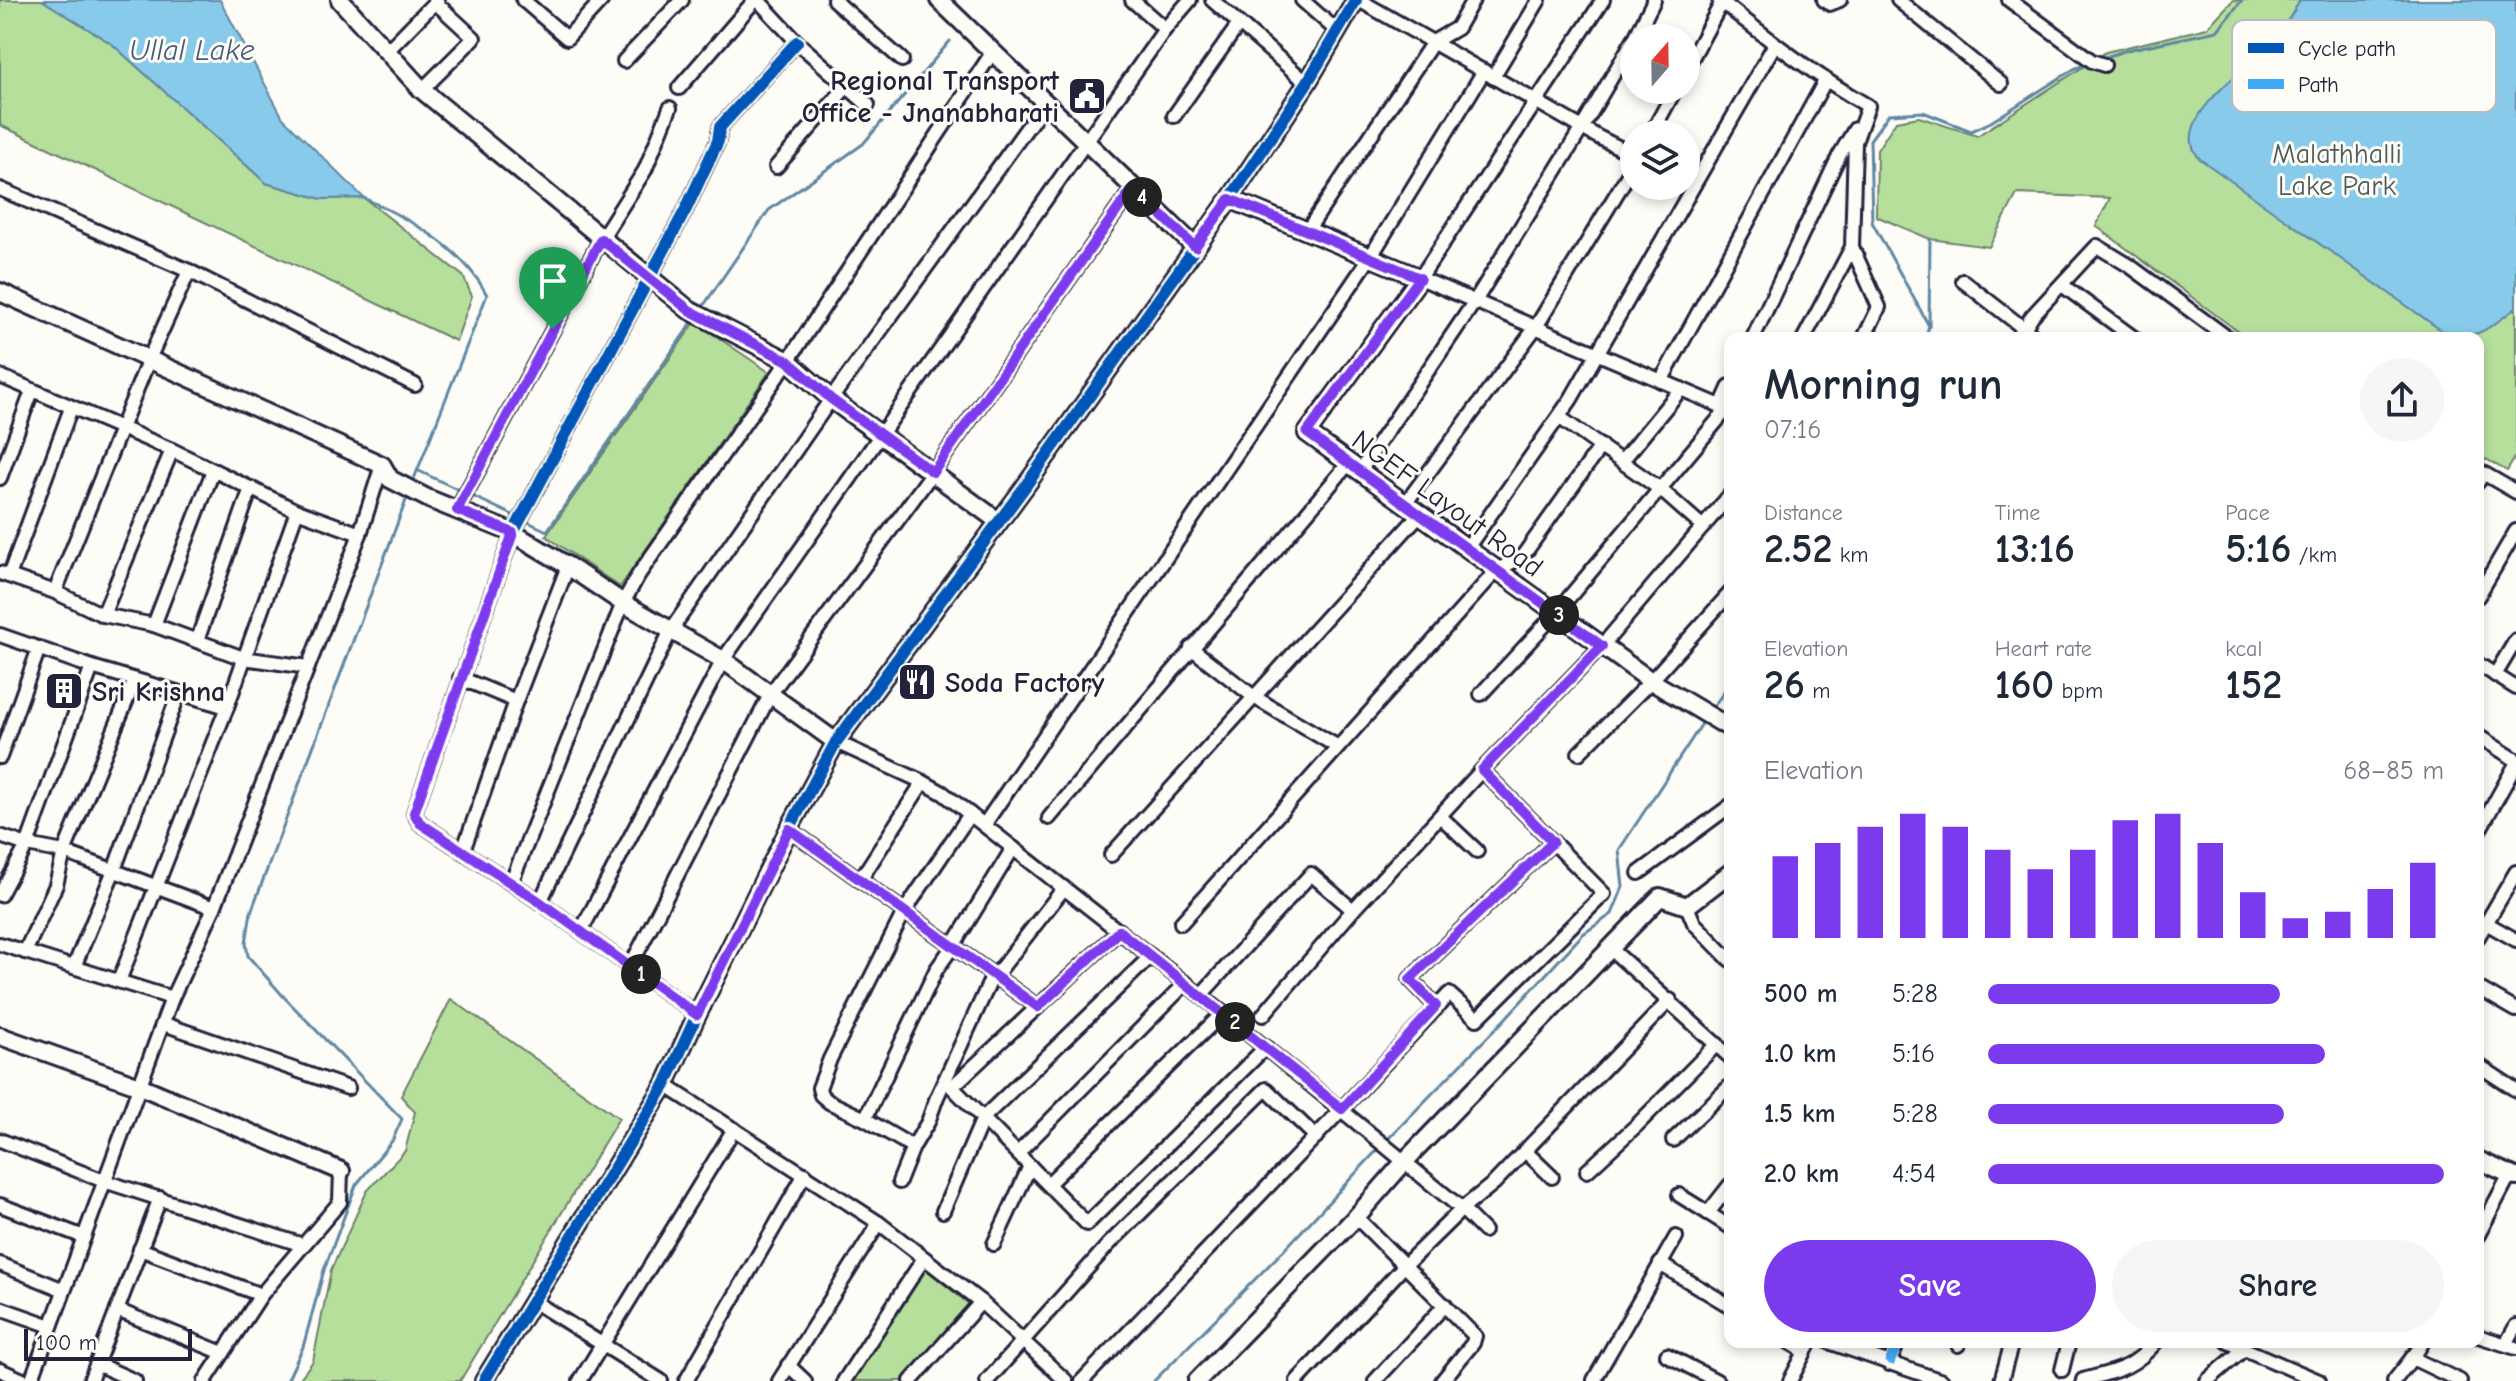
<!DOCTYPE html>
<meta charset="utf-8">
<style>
body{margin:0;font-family:"Comic Neue",sans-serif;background:#f6f6f7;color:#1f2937;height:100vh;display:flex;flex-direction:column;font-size:30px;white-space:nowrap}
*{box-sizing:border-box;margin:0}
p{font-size:26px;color:#747a83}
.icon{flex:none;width:44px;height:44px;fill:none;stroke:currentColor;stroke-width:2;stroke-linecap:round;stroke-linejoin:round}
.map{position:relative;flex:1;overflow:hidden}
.panel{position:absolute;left:1724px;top:332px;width:760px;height:1016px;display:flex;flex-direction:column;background:#fff;border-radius:16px;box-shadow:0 4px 12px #0003}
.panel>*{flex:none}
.needle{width:52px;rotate:20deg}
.fabs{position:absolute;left:1620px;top:24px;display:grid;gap:16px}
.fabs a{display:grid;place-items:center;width:80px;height:80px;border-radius:50%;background:#fff;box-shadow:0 4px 12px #0003;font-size:40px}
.scale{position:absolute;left:24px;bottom:20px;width:168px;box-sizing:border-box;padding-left:8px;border:4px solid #22223b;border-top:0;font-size:22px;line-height:28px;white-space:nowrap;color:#22223b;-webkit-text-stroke:6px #fdfcf7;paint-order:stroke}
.pin{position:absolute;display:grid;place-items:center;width:68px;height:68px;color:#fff;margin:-82px -34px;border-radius:50% 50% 50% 0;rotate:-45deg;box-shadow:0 0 8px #0007}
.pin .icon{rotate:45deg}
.km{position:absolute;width:40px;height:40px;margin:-20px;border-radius:50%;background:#222;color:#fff;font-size:22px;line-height:40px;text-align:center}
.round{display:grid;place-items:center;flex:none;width:84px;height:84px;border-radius:42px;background:#f6f6f7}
.head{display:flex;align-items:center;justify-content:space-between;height:136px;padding:0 40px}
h1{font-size:44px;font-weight:700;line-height:60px}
.figures{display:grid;grid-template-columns:repeat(3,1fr);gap:12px;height:136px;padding:8px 40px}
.figures div{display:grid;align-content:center}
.figures b{font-size:40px;font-weight:700}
.figures small{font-size:22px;font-weight:400}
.figures p{font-size:22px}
.chart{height:224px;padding:16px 40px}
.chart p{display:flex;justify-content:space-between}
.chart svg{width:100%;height:144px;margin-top:8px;stroke:#7c3aed;stroke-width:6}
.cta{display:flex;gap:16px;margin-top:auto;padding:16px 40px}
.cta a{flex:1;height:92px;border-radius:48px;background:#7c3aed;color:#fff;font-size:32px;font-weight:700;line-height:92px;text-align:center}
.cta a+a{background:#f6f6f7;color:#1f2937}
ul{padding:0 40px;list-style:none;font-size:26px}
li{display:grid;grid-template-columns:128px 96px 1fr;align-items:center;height:60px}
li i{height:20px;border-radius:10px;background:#7c3aed}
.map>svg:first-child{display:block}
.green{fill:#b6df9b;stroke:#6c806b;stroke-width:2}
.water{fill:#88cae9;stroke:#5f87a3;stroke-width:2}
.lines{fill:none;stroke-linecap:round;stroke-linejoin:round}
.stream{stroke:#5f87a3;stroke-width:3}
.minor-casing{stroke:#22223b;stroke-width:18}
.tertiary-casing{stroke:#22223b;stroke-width:22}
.minor{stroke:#fdfcf7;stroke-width:12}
.tertiary{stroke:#fdfcf7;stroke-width:16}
.quiet{stroke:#3fa9f5;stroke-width:10;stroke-dasharray:20 10;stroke-linecap:butt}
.cycleway-casing{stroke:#fdfcf7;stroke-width:17}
.cycleway{stroke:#0057b8;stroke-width:12}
.route-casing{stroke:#fff;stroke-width:16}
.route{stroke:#7c3aed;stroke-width:10}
.labels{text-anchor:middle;stroke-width:6;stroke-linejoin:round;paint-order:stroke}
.poi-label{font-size:28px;font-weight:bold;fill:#22223b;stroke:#fdfcf7;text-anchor:start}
.park-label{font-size:28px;fill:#4e5b58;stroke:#fdfcf7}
.street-label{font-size:28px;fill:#22223b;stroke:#fdfcf7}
.water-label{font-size:30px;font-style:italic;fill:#465d78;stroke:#fdfcf7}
.key{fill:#fdfcf7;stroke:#bbbbbf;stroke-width:2}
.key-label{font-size:22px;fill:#22223b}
</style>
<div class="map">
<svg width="2516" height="1381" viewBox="0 0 2516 1381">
<rect width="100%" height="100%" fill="#fdfcf7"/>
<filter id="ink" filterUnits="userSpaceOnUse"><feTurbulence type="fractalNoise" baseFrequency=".0125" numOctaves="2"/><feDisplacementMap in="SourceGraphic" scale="16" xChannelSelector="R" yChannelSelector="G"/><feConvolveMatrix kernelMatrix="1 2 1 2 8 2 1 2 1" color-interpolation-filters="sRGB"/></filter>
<g filter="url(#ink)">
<g class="green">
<path d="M0,0H42L112,44L266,183L322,199L364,198L463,276L472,296L456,341L0,125Z"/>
<path d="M2233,0H2516V456L2507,471L2486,459L2478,471V338H2247L2096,226L2110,198L2017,194L1989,247L1930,239L1876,216L1877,150L1896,121L1919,117L1977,136L2106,52L2207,28Z"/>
<path d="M695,322L769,372L620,587L546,536Z"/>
<path d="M451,999L619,1118L460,1381H298L313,1361L331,1270L367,1191L405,1151L415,1112L401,1096Z"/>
<path d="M924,1268L970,1305L904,1381H851Z"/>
</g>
<g class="water">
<path d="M42,0H220L283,118L364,198L322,199L266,183L112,44Z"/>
<path d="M2300,0H2516V308C2494,324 2475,344 2445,333L2200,159C2167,123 2240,74 2263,51C2277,36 2290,19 2300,0Z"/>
</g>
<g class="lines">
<g class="stream">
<path d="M2100,59L2127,50L2217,31L2242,0"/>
<path d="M364,198C411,220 462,247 487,295L412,484"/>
<path d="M702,308L769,210L863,144L950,41"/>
<path d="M1929,326L1872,222L1870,140L1889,114L1923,112L1971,131L1991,122L2074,69L2089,63"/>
<path d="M1925,338L1929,326L1930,239"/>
<path d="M419,471L463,492"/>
<path d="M470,495L517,517"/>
<path d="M524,520L547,531L693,321"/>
<path d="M1712,709L1730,683"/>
<path d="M1386,1141L1504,1020L1583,934L1612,914L1623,887L1619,850L1705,719"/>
<path d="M287,1381L303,1347L324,1270L356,1185L392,1141L402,1119L284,997L248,956L246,943L251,912L408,495"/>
<path d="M1154,1381L1284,1250L1381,1146"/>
</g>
<defs>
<g id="minor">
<path d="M523,0L567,38L602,0"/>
<path d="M758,0L797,42L868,105"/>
<path d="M834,0L902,60"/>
<path d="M1132,0L1165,29"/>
<path d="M1212,0L1307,83"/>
<path d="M1302,0L1337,31"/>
<path d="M1359,0L1598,137L1634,155"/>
<path d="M1603,0L1420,278L1730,410"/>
<path d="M1724,0L1722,2C1769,40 1816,76 1868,106L1855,142L1852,247L1879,307L1864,338"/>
<path d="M1824,0L1830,4L1840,0"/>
<path d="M1898,0L2001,84"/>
<path d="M2009,0L2092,61L2104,65"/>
<path d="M1635,38L1654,0"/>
<path d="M386,52L437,0"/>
<path d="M624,61L682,0"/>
<path d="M1686,69L1722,2L1719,0"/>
<path d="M1493,77L1539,0"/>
<path d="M679,88L755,0"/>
<path d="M422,90L474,38L435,2"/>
<path d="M1174,116L1239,24"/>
<path d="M1651,134L1675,90"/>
<path d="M776,167L847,86"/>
<path d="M0,189L189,271L415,385"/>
<path d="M1307,231L1433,42L1457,28L1473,0"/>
<path d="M1963,281L2036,338"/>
<path d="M2062,285L2134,338"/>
<path d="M1753,338L1839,156L1855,129"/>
<path d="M1804,338L1852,247"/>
<path d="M2018,338L2032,316L2097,246L2130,266L2228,338"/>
<path d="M0,376L172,450L297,511L360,534"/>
<path d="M1661,381L1825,81"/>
<path d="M1721,406L1730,386"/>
<path d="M1559,417L1660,489L1703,527"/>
<path d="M1622,461L1681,389"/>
<path d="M1360,471L1475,301L1582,128L1634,39"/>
<path d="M0,478L32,391"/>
<path d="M2478,482L2483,473L2516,492"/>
<path d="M1405,504L1536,327L1634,165"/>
<path d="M457,510L601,239L645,170L670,108"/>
<path d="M1467,548L1571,399L1775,44"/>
<path d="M0,573L55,592L103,615L154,625L243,658L308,667"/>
<path d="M9,576L71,408"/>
<path d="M55,592L149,359L189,271"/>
<path d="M2478,596L2516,531"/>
<path d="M103,615L172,450"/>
<path d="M154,625L213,471"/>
<path d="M0,635L92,667L227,707"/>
<path d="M197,641L251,488"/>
<path d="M1191,648L1254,697L1338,747"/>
<path d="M2478,664L2516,688"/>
<path d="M2495,675L2516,640"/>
<path d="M460,678L516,701"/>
<path d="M1481,694L1556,613L1727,409"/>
<path d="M2478,736L2516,760"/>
<path d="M836,742L923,782L860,880"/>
<path d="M1579,753L1651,681L1730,593"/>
<path d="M0,757L39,648"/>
<path d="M923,782L943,793L1223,1013L1462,1209L1494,1183L1670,1000"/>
<path d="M970,814L904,912L830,1059L819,1088L821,1095L829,1102L865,1119L913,1147L928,1122L937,1097L993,975"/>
<path d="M1440,816L1477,851"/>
<path d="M1049,818L1349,463"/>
<path d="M984,825L1371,256L1484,71"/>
<path d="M789,829L1038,1007"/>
<path d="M2480,829L2516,764"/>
<path d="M0,836L27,845L92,667"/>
<path d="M463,851L516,701L568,566"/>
<path d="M1111,855L1420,514"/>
<path d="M1639,873L1730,806"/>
<path d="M511,883L623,603L639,574L788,361L992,53"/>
<path d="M0,895L27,845L64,852L214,908"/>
<path d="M540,902L671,630L831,399L1045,103"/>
<path d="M1687,906L1694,923L1730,960"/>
<path d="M1181,923L1497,570L1522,557L1601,446"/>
<path d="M2486,923L2516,940"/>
<path d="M581,931L723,660L1165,29L1190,0"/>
<path d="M1119,931L952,1087L1087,1224L1266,1047"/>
<path d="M2478,937L2516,872"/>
<path d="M0,944L172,998"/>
<path d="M1610,948L1730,1057"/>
<path d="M25,952L56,885L64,852L135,680"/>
<path d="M74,967L114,870L179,693"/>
<path d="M630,967L771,693L933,472L1133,188"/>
<path d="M995,976L1064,888"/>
<path d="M119,981L227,707L297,511"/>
<path d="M2478,988L2516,1010"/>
<path d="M1201,995L1311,874L1353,910L1482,770L1602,646L1730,495"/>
<path d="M1436,1006L1410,979L1553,842"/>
<path d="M697,1015L540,902L420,823L414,813L513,533L686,209L718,141L720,127L797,42"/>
<path d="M1263,1015L1353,910"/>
<path d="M164,1024L348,1088"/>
<path d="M2478,1065L2516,1090"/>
<path d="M665,1085L879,1223L981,1302L1066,1381"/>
<path d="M865,1119L936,970L953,946L1013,848"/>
<path d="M0,1140L104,1181L303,1245"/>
<path d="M1673,1140L1730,1086"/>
<path d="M1525,1151L1552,1177"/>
<path d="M1018,1153L1186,983"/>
<path d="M1587,1171L1638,1124L1717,1044"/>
<path d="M899,1182L913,1147"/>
<path d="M1048,1184L1223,1013"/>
<path d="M1730,1185L1708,1213L1730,1227"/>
<path d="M1679,1195L1708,1213"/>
<path d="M0,1205L84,1237"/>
<path d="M943,1211L983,1118L1151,956"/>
<path d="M1356,1217L1475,1336L1473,1343L1442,1381"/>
<path d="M2478,1235L2510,1174"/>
<path d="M994,1244L1030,1166"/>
<path d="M140,1249L261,1295"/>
<path d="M0,1264L64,1290"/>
<path d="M1660,1264L1730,1306"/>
<path d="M533,1301L661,1381"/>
<path d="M0,1308L51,1326"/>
<path d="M117,1310L223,1353"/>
<path d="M2478,1336L2516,1348"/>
<path d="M1789,1342L1804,1351"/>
<path d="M1829,1342L1942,1381"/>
<path d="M2228,1342L2319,1381"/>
<path d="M2506,1344L2516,1326"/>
<path d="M1958,1345L1959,1342"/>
<path d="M1667,1355L1717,1381"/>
<path d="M2412,1358L2460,1381"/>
<path d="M97,1364L135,1381"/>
<path d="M1889,1364L1898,1342"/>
<path d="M788,1365L805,1381"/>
<path d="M0,1370L25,1381"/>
<path d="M2062,1370L2069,1342"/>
<path d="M2083,1380C2116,1371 2133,1369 2156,1342"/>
<path d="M31,1381L172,998L214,908L360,534L382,465"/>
<path d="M90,1381L160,1198"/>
<path d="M205,1381L261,1295L340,1202L341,1171"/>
<path d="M580,1381L734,1129"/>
<path d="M686,1381L805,1174"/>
<path d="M779,1381L879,1223"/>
<path d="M844,1381L924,1258"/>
<path d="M911,1381L981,1302"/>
<path d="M987,1381L1109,1244L1266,1089L1316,1137"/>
<path d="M1082,1381L1342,1109L1449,994L1477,1019L1604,894L1482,770"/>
<path d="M1297,1381L1405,1265L1462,1209L1484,1231"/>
<path d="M1375,1381L1445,1305"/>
<path d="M1596,1381L1594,1380L1676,1237"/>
<path d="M1790,1381L1810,1342"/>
<path d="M2001,1381L2012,1342"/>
<path d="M2207,1381L2244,1349"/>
<path d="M2394,1381L2416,1353L2423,1342"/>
</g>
<g id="tertiary">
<path d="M340,0L422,90L689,310L788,361L831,399L998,521"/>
<path d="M939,0L1195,247"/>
<path d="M1230,199L1420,278L1307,433L1651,681L1730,728"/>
<path d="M0,292L382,465L390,479L429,499L513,533L568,566L623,603L723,660L836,742"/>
<path d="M0,1036L140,1086L341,1171"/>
<path d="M2478,1160L2516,1177"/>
<path d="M484,1381L665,1085L697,1015L789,829L836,742L1024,488L1230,199L1307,83L1356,0"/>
<path d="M1197,1381L1356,1217L1405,1161L1660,897L1687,906L1730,873"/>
</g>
</defs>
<use href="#minor" class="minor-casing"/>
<use href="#tertiary" class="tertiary-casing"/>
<use href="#minor" class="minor"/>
<use href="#tertiary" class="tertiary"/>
<path class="quiet" d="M1889,1364L1898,1342"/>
<defs>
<g id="cycleway">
<path d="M697,1015L540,902L420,823L414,813L513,533L686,209L718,141L720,127L797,42"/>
<path d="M484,1381L665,1085L697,1015L789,829L836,742L1024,488L1230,199L1307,83L1356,0"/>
</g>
</defs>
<use href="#cycleway" class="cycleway-casing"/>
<use href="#cycleway" class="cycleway"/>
</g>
</g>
<g class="lines" filter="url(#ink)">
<defs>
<path id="route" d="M1133,188L1195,247L1230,199L1420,278L1307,433L1602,646L1482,770L1553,842L1410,979L1436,1006L1342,1109L1119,931L1038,1007L789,829L697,1015L540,902L420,823L414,813L513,533L457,510L601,239L689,310L788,361L831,399L933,472Z"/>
</defs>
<use href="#route" class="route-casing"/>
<use href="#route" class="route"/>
</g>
<defs>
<symbol id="civic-square" viewBox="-11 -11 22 22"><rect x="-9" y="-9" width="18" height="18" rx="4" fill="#22223b" stroke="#fdfcf7"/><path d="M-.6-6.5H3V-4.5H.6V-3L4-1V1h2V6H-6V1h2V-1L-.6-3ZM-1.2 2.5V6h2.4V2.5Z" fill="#fff"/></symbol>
<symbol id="restaurant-square" viewBox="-11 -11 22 22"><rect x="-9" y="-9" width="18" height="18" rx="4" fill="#22223b" stroke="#fdfcf7"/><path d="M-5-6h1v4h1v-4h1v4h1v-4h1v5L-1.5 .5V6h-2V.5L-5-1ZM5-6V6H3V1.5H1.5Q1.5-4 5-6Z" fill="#fff"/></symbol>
<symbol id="building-square" viewBox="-11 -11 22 22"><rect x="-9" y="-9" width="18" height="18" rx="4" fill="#22223b" stroke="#fdfcf7"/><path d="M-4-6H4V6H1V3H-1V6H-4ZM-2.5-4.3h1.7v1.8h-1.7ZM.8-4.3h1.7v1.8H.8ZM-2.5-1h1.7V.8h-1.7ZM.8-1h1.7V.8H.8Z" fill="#fff"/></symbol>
</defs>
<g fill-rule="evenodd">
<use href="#civic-square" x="1065" y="74" width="44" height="44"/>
<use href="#restaurant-square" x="895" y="660" width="44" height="44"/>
<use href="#building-square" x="42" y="669" width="44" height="44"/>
</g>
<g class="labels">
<g class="poi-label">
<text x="1059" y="90" text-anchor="end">Regional Transport<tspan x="1059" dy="32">Office - Jnanabharati</tspan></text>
<text x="945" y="692">Soda Factory</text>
<text x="92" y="701">Sri Krishna</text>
</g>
<g class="park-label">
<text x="2337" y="163">Malathhalli<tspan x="2337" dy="32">Lake Park</tspan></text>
</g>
<g class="street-label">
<text transform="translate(1448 503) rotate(36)" y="10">NGEF Layout Road</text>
</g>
<g class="water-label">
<text x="192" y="60">Ullal Lake</text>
</g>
</g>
<rect x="2232" y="20" width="264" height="92" rx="12" class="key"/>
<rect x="2248" y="43" width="36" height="10" fill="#0057b8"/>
<rect x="2248" y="79" width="36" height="10" fill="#3fa9f5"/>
<g class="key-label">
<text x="2298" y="56">Cycle path</text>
<text x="2298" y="92">Path</text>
</g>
</svg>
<div class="fabs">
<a><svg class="needle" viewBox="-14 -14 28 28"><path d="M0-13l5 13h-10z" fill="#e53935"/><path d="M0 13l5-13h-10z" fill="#747a83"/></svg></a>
<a><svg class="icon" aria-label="layers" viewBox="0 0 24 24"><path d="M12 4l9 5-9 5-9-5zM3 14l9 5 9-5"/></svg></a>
</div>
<div class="scale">100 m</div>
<div class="pin" style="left:553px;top:329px;background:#1e9e55"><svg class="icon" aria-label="arrive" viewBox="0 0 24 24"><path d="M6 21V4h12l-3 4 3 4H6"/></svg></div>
<b class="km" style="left:641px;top:974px">1</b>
<b class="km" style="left:1235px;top:1022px">2</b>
<b class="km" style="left:1559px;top:615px">3</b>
<b class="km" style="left:1142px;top:197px">4</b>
<section class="panel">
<div class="head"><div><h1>Morning run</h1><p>07:16</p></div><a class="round"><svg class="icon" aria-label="share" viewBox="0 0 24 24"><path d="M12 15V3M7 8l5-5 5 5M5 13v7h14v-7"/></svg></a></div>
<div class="figures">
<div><p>Distance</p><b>2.52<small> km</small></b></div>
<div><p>Time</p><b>13:16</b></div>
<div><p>Pace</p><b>5:16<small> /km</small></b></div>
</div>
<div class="figures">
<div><p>Elevation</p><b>26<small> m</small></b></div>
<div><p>Heart rate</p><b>160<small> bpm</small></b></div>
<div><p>kcal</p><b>152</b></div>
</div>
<div class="chart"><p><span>Elevation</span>68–85 m</p>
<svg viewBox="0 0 160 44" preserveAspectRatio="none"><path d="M5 44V19M15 44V15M25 44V10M35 44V6M45 44V10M55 44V17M65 44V23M75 44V17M85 44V8M95 44V6M105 44V15M115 44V30M125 44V38M135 44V36M145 44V29M155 44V21"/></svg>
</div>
<ul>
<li><b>500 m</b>5:28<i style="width:64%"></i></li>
<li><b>1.0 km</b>5:16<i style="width:74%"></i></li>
<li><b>1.5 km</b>5:28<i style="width:65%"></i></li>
<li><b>2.0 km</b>4:54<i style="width:100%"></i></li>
</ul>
<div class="cta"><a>Save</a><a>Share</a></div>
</section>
</div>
